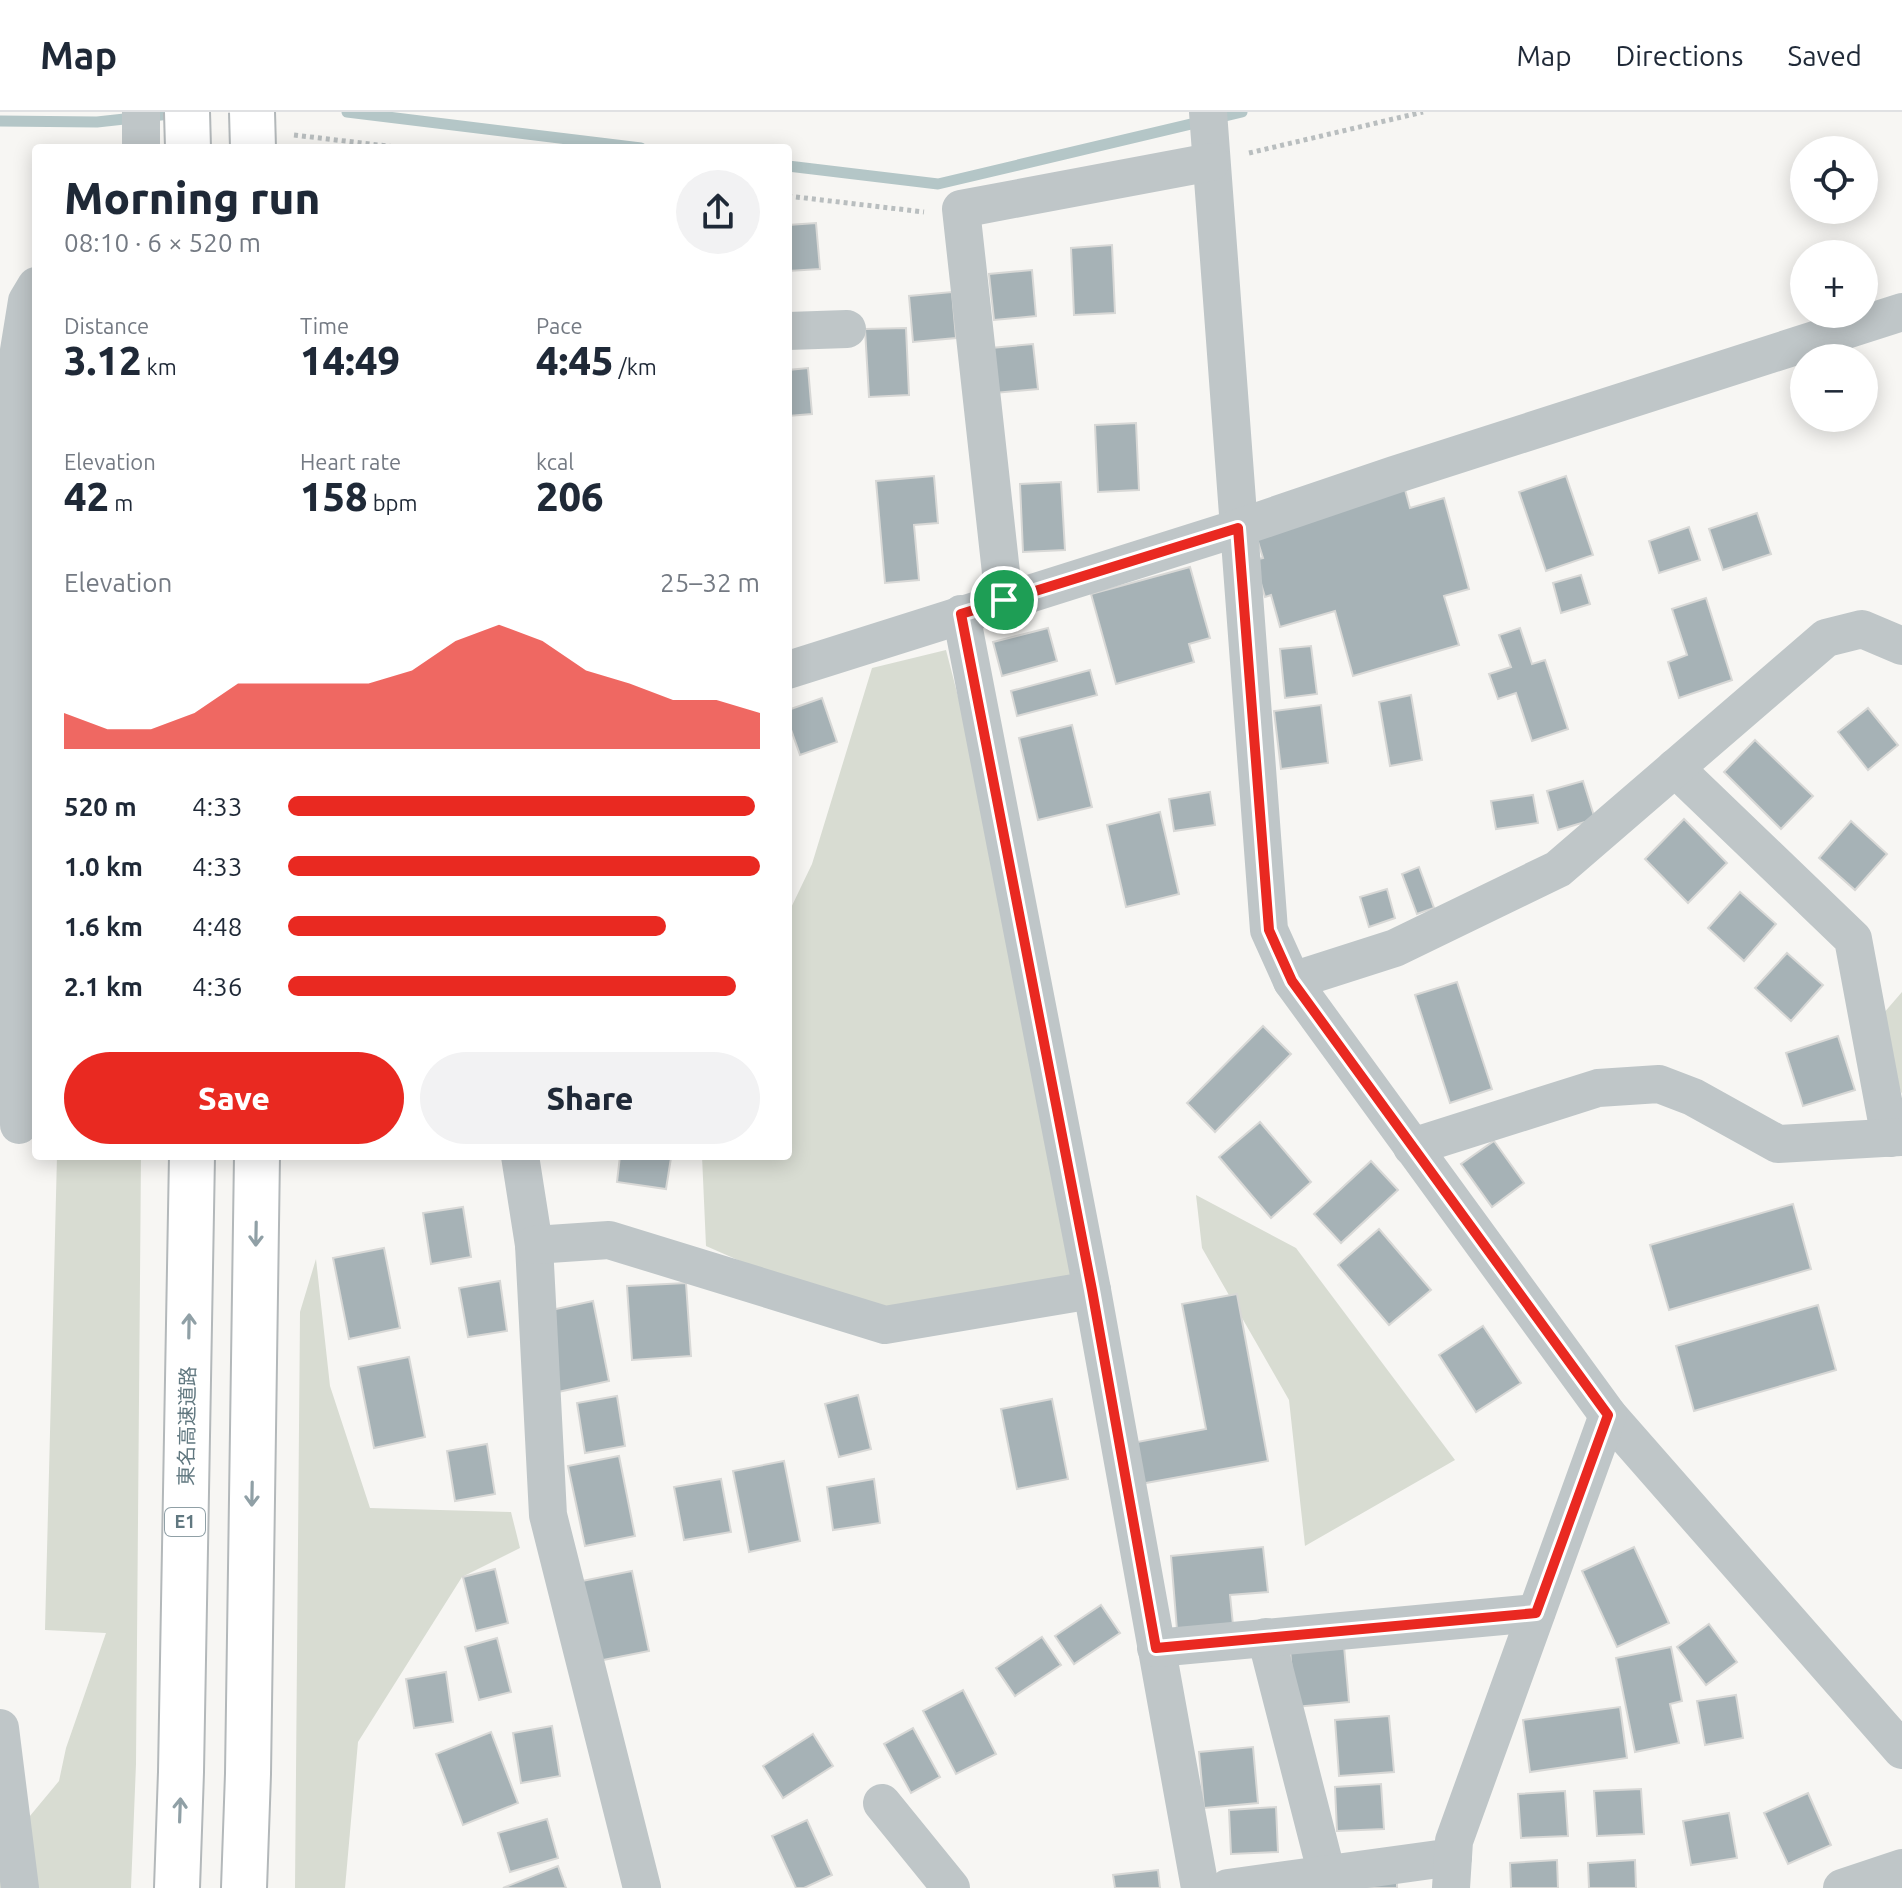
<!DOCTYPE html>
<meta charset="utf-8">
<style>
body{margin:0;font-family:Ubuntu,"Noto Sans JP",sans-serif;background:#f2f2f3;color:#1f2937;height:100vh;display:flex;flex-direction:column;font-size:30px;white-space:nowrap}
*{box-sizing:border-box;margin:0}
p{font-size:26px;color:#747a83}
.icon{flex:none;width:44px;height:44px;fill:none;stroke:currentColor;stroke-width:2;stroke-linecap:round;stroke-linejoin:round}
.map{position:relative;flex:1;overflow:hidden}
.drawer{position:absolute;left:32px;top:32px;width:760px;height:1016px;display:flex;flex-direction:column;background:#fff;border-radius:8px;box-shadow:0 4px 20px #0003}
.drawer>*{flex:none}
.controls{position:absolute;left:1790px;top:24px;display:grid;gap:16px}
.controls a{display:grid;place-items:center;width:88px;height:88px;border-radius:50%;background:#fff;box-shadow:0 4px 20px #0003;font-size:40px}
.pin{position:absolute;display:grid;place-items:center;width:68px;height:68px;color:#fff;margin:-34px;border:4px solid #fff;border-radius:50%;box-shadow:0 2px 8px #0007}
.round{display:grid;place-items:center;flex:none;width:84px;height:84px;border-radius:42px;background:#f2f2f3}
.summary{display:flex;align-items:center;justify-content:space-between;height:136px;padding:0 32px}
h1{font-size:44px;font-weight:800;line-height:60px}
.stats{display:grid;grid-template-columns:repeat(3,1fr);gap:12px;height:136px;padding:8px 32px}
.stats div{display:grid;align-content:center}
.stats b{font-size:40px;font-weight:800}
.stats small{font-size:22px;font-weight:400}
.stats p{font-size:22px}
.chart{height:224px;padding:16px 32px}
.chart p{display:flex;justify-content:space-between}
.chart svg{width:100%;height:144px;margin-top:8px;fill:#e92921;opacity:.7}
.action{display:flex;gap:16px;margin-top:auto;padding:16px 32px}
.action a{flex:1;height:92px;border-radius:48px;background:#e92921;color:#fff;font-size:32px;font-weight:800;line-height:92px;text-align:center}
.action a+a{background:#f2f2f3;color:#1f2937}
ul{padding:0 32px;list-style:none;font-size:26px}
li{display:grid;grid-template-columns:128px 96px 1fr;align-items:center;height:60px}
li i{height:20px;border-radius:10px;background:#e92921}
header{display:flex;align-items:center;gap:48px;box-sizing:border-box;height:112px;padding:0 40px;background:#fff;border-bottom:2px solid #e0e1e3}
header strong{font-size:38px}
nav{display:flex;gap:44px;margin-inline-start:auto;font-size:28px}
.map>svg:first-child{display:block}
.green{fill:#d8dcd2}
.lines{fill:none;stroke-linecap:round;stroke-linejoin:round}
.stream{stroke:#b4c6c7;stroke-width:11}
.building{fill:#a6b2b6;stroke:#d8d8d6;stroke-width:2}
.highway-casing{stroke:#b3b8ba;stroke-width:48}
.path{stroke:#b9bebf;stroke-width:5;stroke-dasharray:4 4;stroke-linecap:butt}
.minor{stroke:#bfc6c8;stroke-width:38}
.highway{stroke:#fff;stroke-width:44}
.highway-bridge-casing{stroke:#b3b8ba;stroke-width:48;stroke-linecap:butt}
.highway-bridge{stroke:#fff;stroke-width:44}
.oneway{stroke:#90a0a6}
.route-casing{stroke:#fff;stroke-width:16}
.route{stroke:#e92921;stroke-width:10}
.labels{text-anchor:middle;stroke-width:8;stroke-linejoin:round;paint-order:stroke}
.shield{fill:#fff;stroke:#90a0a6;stroke-width:2}
.shield-label{font-size:18px;font-weight:bold;fill:#617880}
.street-label{font-size:20px;fill:#617880;stroke:#fff}
</style>
<header>
<strong>Map</strong>
<nav><a>Map</a><a>Directions</a><a>Saved</a></nav>
</header>
<div class="map">
<svg width="1902" height="1776" viewBox="0 0 1902 1776">
<rect width="100%" height="100%" fill="#f7f6f3"/>
<g class="green">
<path d="M946,538L1108,1165L885,1213L706,1134L702,1044H788V802L812,752L872,556Z"/>
<path d="M1902,880V982L1870,917Z"/>
<path d="M57,1044H141L136,1652L131,1776H0V1719L15,1722L59,1669L66,1636L106,1521L45,1518Z"/>
<path d="M1196,1083L1296,1136L1455,1348L1305,1434L1289,1288L1202,1136Z"/>
<path d="M316,1147L330,1274L370,1396L511,1400L520,1436L462,1465L358,1630L345,1776H295L300,1200Z"/>
</g>
<g class="lines">
<g class="stream">
<path d="M347,0L641,36"/>
<path d="M0,9L97,10L179,1"/>
<path d="M788,54L938,72L1242,0"/>
</g>
</g>
<g class="building">
<path d="M816,111L820,157L788,159V113Z"/>
<path d="M1112,133L1115,201L1074,203L1071,136Z"/>
<path d="M1032,158L1036,204L994,208L989,162Z"/>
<path d="M952,180L956,226L913,230L909,184Z"/>
<path d="M906,216L909,283L869,285L865,217Z"/>
<path d="M1033,232L1038,277L995,281L991,236Z"/>
<path d="M808,256L812,302L788,304V258Z"/>
<path d="M1136,311L1139,378L1098,380L1095,313Z"/>
<path d="M934,364L938,411L914,413L919,468L885,471L876,369Z"/>
<path d="M1566,364L1593,443L1546,459L1519,380Z"/>
<path d="M1061,370L1065,438L1023,440L1020,372Z"/>
<path d="M1404,374L1410,396L1444,386L1469,477L1444,484L1459,533L1353,564L1335,499L1280,515L1271,483L1265,485L1254,448L1263,446L1254,417Z"/>
<path d="M1757,401L1771,442L1723,458L1709,417Z"/>
<path d="M1689,415L1700,448L1659,461L1649,429Z"/>
<path d="M1190,455L1210,526L1189,532L1194,550L1116,572L1091,482Z"/>
<path d="M1581,463L1590,492L1561,501L1553,471Z"/>
<path d="M1706,486L1732,568L1679,586L1668,550L1687,543L1672,497Z"/>
<path d="M1048,516L1057,549L1002,564L993,530Z"/>
<path d="M1520,516L1532,552L1545,548L1568,617L1532,629L1516,581L1498,587L1489,562L1511,555L1499,523Z"/>
<path d="M1311,534L1317,582L1285,586L1280,537Z"/>
<path d="M1090,558L1097,583L1017,604L1011,579Z"/>
<path d="M1411,583L1422,648L1390,654L1379,590Z"/>
<path d="M822,586L837,630L800,643L788,609V598Z"/>
<path d="M1321,593L1328,651L1281,657L1274,599Z"/>
<path d="M1868,596L1898,633L1868,658L1838,620Z"/>
<path d="M1072,613L1092,695L1038,708L1019,626Z"/>
<path d="M1755,628L1813,684L1781,717L1724,660Z"/>
<path d="M1583,669L1595,707L1558,718L1547,679Z"/>
<path d="M1210,680L1215,713L1174,719L1169,687Z"/>
<path d="M1533,683L1538,711L1496,717L1491,689Z"/>
<path d="M1160,700L1179,782L1126,795L1107,713Z"/>
<path d="M1684,707L1727,751L1688,791L1645,747Z"/>
<path d="M1851,709L1887,742L1855,778L1819,746Z"/>
<path d="M1419,755L1434,796L1417,802L1402,762Z"/>
<path d="M1387,777L1395,806L1369,815L1360,785Z"/>
<path d="M1740,780L1776,812L1744,849L1708,816Z"/>
<path d="M1787,841L1823,873L1791,909L1755,876Z"/>
<path d="M1457,870L1492,977L1450,991L1415,883Z"/>
<path d="M1263,914L1291,942L1215,1020L1187,991Z"/>
<path d="M1838,924L1855,978L1803,994L1786,941Z"/>
<path d="M1260,1010L1311,1070L1271,1106L1219,1045Z"/>
<path d="M1494,1029L1524,1071L1492,1095L1461,1052Z"/>
<path d="M620,1044L671,1046L666,1077L617,1070Z"/>
<path d="M1371,1049L1398,1078L1341,1131L1314,1102Z"/>
<path d="M1793,1092L1811,1157L1669,1198L1650,1133Z"/>
<path d="M463,1095L471,1145L431,1152L423,1101Z"/>
<path d="M1379,1117L1431,1178L1389,1213L1338,1153Z"/>
<path d="M384,1136L400,1216L349,1227L333,1146Z"/>
<path d="M500,1169L507,1219L468,1225L459,1176Z"/>
<path d="M686,1171L691,1244L632,1248L627,1174Z"/>
<path d="M1237,1182L1268,1349L1140,1372L1132,1331L1206,1317L1182,1192Z"/>
<path d="M593,1189L609,1269L558,1280L542,1200Z"/>
<path d="M1818,1193L1836,1258L1694,1299L1676,1234Z"/>
<path d="M1483,1214L1521,1271L1476,1300L1439,1243Z"/>
<path d="M409,1245L425,1325L374,1336L358,1255Z"/>
<path d="M858,1283L871,1337L839,1345L825,1292Z"/>
<path d="M617,1284L625,1334L585,1341L577,1291Z"/>
<path d="M1052,1287L1068,1367L1017,1377L1001,1297Z"/>
<path d="M487,1332L495,1382L455,1389L447,1339Z"/>
<path d="M619,1344L635,1424L585,1434L568,1354Z"/>
<path d="M784,1349L800,1429L749,1440L733,1359Z"/>
<path d="M721,1367L731,1420L684,1428L674,1375Z"/>
<path d="M874,1367L880,1411L833,1418L827,1375Z"/>
<path d="M1263,1435L1268,1480L1230,1483L1233,1513L1177,1518L1171,1444Z"/>
<path d="M1634,1435L1669,1511L1617,1535L1582,1459Z"/>
<path d="M495,1457L508,1511L476,1519L463,1465Z"/>
<path d="M632,1459L649,1539L598,1549L582,1469Z"/>
<path d="M1101,1493L1120,1521L1074,1552L1055,1524Z"/>
<path d="M1709,1512L1737,1550L1706,1573L1677,1535Z"/>
<path d="M1042,1525L1061,1553L1015,1584L996,1556Z"/>
<path d="M497,1526L511,1580L479,1588L465,1535Z"/>
<path d="M1344,1534L1349,1590L1295,1595L1290,1538Z"/>
<path d="M1671,1535L1682,1589L1670,1592L1679,1631L1635,1640L1616,1546Z"/>
<path d="M446,1560L453,1610L414,1616L406,1567Z"/>
<path d="M963,1578L996,1642L956,1662L923,1599Z"/>
<path d="M1736,1583L1743,1626L1705,1633L1697,1589Z"/>
<path d="M1620,1595L1627,1646L1530,1660L1523,1608Z"/>
<path d="M1389,1604L1394,1660L1339,1664L1335,1608Z"/>
<path d="M552,1614L560,1664L521,1671L513,1621Z"/>
<path d="M913,1616L940,1665L911,1681L884,1632Z"/>
<path d="M491,1620L518,1691L463,1713L436,1642Z"/>
<path d="M813,1622L833,1654L783,1686L763,1654Z"/>
<path d="M1253,1635L1258,1691L1204,1696L1199,1640Z"/>
<path d="M1381,1672L1384,1717L1337,1719L1335,1675Z"/>
<path d="M1641,1677L1644,1722L1597,1724L1594,1679Z"/>
<path d="M1565,1679L1568,1724L1521,1726L1518,1682Z"/>
<path d="M1808,1681L1831,1733L1788,1752L1764,1701Z"/>
<path d="M1276,1695L1278,1740L1231,1742L1229,1698Z"/>
<path d="M1729,1701L1737,1746L1691,1753L1683,1709Z"/>
<path d="M547,1707L558,1746L510,1760L498,1721Z"/>
<path d="M807,1708L832,1763L804,1776H796L772,1724Z"/>
<path d="M1557,1748L1558,1776H1511L1510,1751Z"/>
<path d="M1635,1748L1636,1776H1589L1588,1751Z"/>
<path d="M558,1754L566,1776H503Z"/>
<path d="M1158,1758L1160,1776H1115L1113,1763Z"/>
<path d="M1397,1766V1776H1351Z"/>
</g>
<g class="lines">
<defs>
<g id="highway">
<path d="M177,1776L181,1660L192,1044"/>
<path d="M244,1776L248,1662L257,1044"/>
</g>
</defs>
<use href="#highway" class="highway-casing"/>
<g class="path">
<path d="M294,23L404,36"/>
<path d="M1249,41L1423,0"/>
<path d="M788,84L924,100"/>
</g>
<g class="minor">
<path d="M141,0V36"/>
<path d="M1208,0L1269,818L1292,869L1608,1303L1902,1638"/>
<path d="M788,219L847,217"/>
<path d="M1004,488L961,97L1211,50"/>
<path d="M961,502L1092,1178L1200,1776"/>
<path d="M788,558L1238,416L1394,363L1902,200"/>
<path d="M1675,656L1853,827L1890,1026"/>
<path d="M1292,869L1395,836L1558,757L1826,526L1862,517L1902,534"/>
<path d="M19,1013L17,251L27,189L36,174"/>
<path d="M1412,1035L1598,976L1659,972L1693,985L1778,1032L1902,1025"/>
<path d="M520,1044L534,1133L548,1403L642,1776"/>
<path d="M534,1133L609,1128L885,1213L1092,1178"/>
<path d="M1266,1525L1327,1763"/>
<path d="M1156,1536L1536,1501"/>
<path d="M0,1616L20,1776"/>
<path d="M882,1691L951,1776"/>
<path d="M1228,1776L1453,1745"/>
<path d="M1451,1776L1454,1729L1608,1303"/>
<path d="M1842,1776L1902,1756"/>
</g>
<use href="#highway" class="highway"/>
<defs>
<g id="highway-bridge">
<path d="M187,0L188,36"/>
<path d="M252,0L253,36"/>
</g>
</defs>
<use href="#highway-bridge" class="highway-bridge-casing"/>
<use href="#highway-bridge" class="highway-bridge"/>
</g>
<defs><path id="oneway-shaft" d="M-6 0H5M1.5-3L5.5 0L1.5 3" fill="none" stroke-width="1.6" stroke-linecap="round" stroke-linejoin="round" transform="scale(2)"/></defs>
<g class="oneway">
<use href="#oneway-shaft" transform="translate(256 1122) rotate(91)"/>
<use href="#oneway-shaft" transform="translate(189 1214) rotate(-89)"/>
<use href="#oneway-shaft" transform="translate(252 1382) rotate(91)"/>
<use href="#oneway-shaft" transform="translate(180 1698) rotate(-88)"/>
</g>
<g class="lines">
<defs>
<path id="route" d="M1238,416L1269,818L1292,869L1608,1303L1536,1501L1156,1536L1092,1178L961,502Z"/>
</defs>
<use href="#route" class="route-casing"/>
<use href="#route" class="route"/>
</g>
<g class="labels">
<rect class="shield" x="165" y="1396" width="40" height="28" rx="6"/>
<g class="shield-label">
<text x="185" y="1416">E1</text>
</g>
<g class="street-label">
<text transform="translate(187 1314) rotate(-89)" y="7">東名高速道路</text>
</g>
</g>
</svg>
<div class="controls">
<a><svg class="icon" aria-label="locate" viewBox="0 0 24 24"><circle cx="12" cy="12" r="6"/><path d="M12 2v4M12 18v4M2 12h4M18 12h4"/></svg></a>
<a>+</a>
<a>−</a>
</div>
<div class="pin" style="left:1004px;top:488px;background:#1e9e55"><svg class="icon" aria-label="arrive" viewBox="0 0 24 24"><path d="M6 21V4h12l-3 4 3 4H6"/></svg></div>
<section class="drawer">
<div class="summary"><div><h1>Morning run</h1><p>08:10 · 6 × 520 m</p></div><a class="round"><svg class="icon" aria-label="share" viewBox="0 0 24 24"><path d="M12 15V3M7 8l5-5 5 5M5 13v7h14v-7"/></svg></a></div>
<div class="stats">
<div><p>Distance</p><b>3.12<small> km</small></b></div>
<div><p>Time</p><b>14:49</b></div>
<div><p>Pace</p><b>4:45<small> /km</small></b></div>
</div>
<div class="stats">
<div><p>Elevation</p><b>42<small> m</small></b></div>
<div><p>Heart rate</p><b>158<small> bpm</small></b></div>
<div><p>kcal</p><b>206</b></div>
</div>
<div class="chart"><p><span>Elevation</span>25–32 m</p>
<svg viewBox="0 0 160 44" preserveAspectRatio="none"><path d="M0 44V33L10 38L20 38L30 33L40 24L50 24L60 24L70 24L80 20L90 11L100 6L110 11L120 20L130 24L140 29L150 29L160 33V44z"/></svg>
</div>
<ul>
<li><b>520 m</b>4:33<i style="width:99%"></i></li>
<li><b>1.0 km</b>4:33<i style="width:100%"></i></li>
<li><b>1.6 km</b>4:48<i style="width:80%"></i></li>
<li><b>2.1 km</b>4:36<i style="width:95%"></i></li>
</ul>
<div class="action"><a>Save</a><a>Share</a></div>
</section>
</div>
